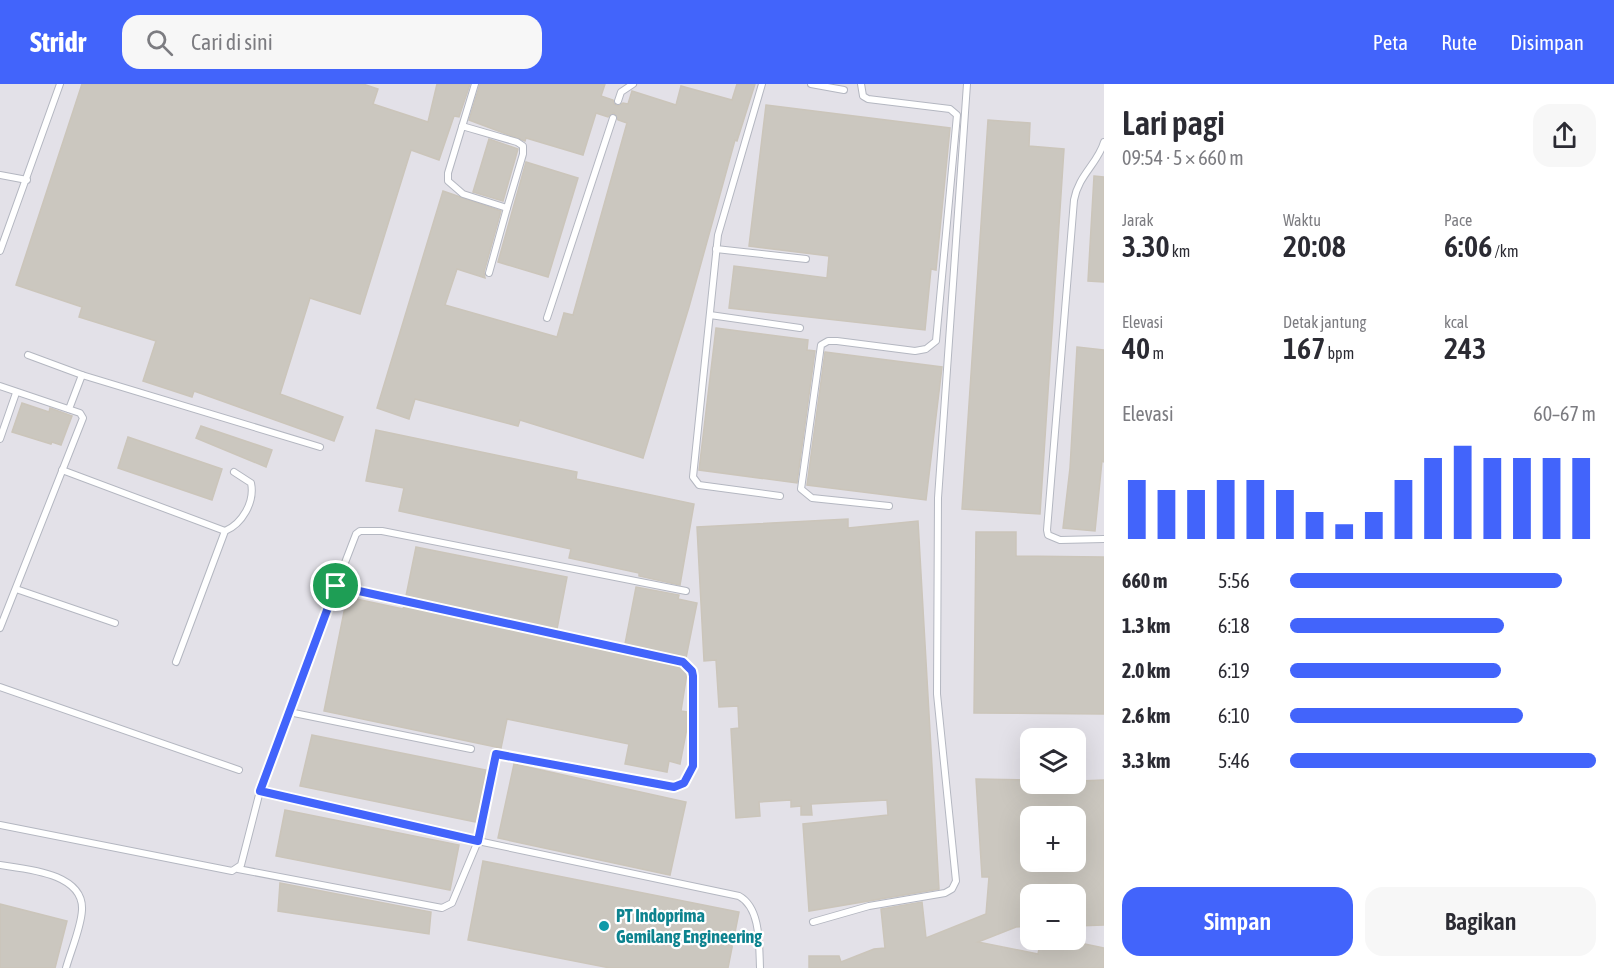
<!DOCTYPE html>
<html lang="id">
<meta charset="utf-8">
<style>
body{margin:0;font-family:"Asap Condensed",sans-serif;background:#f7f7f7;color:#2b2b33;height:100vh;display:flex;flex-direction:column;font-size:22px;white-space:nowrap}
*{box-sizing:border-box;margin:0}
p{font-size:20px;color:#7c7c81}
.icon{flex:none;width:33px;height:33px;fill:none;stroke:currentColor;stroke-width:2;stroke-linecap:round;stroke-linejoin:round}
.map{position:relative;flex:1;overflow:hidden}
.side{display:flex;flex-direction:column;background:#fff;width:510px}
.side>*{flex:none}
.fabs{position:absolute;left:1020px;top:644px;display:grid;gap:12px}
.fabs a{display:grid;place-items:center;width:66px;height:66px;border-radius:12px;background:#fff;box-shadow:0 6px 24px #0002;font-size:30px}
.pin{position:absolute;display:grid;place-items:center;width:51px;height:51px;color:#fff;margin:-26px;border:3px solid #fff;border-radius:50%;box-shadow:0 2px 6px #0007}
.round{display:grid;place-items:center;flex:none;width:63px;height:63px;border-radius:18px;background:#f7f7f7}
.overview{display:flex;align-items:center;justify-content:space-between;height:102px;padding:0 18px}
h1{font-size:33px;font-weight:600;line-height:45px}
.stats{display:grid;grid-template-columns:repeat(3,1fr);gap:9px;height:102px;padding:6px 18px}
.stats div{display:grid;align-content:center}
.stats b{font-size:30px;font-weight:600}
.stats small{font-size:16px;font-weight:400}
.stats p{font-size:16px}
.chart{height:168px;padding:12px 18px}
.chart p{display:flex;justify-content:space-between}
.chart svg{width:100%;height:108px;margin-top:6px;stroke:#4264fb;stroke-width:6}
.cta{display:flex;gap:12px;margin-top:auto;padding:12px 18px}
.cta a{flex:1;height:69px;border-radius:18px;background:#4264fb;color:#fff;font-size:24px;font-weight:600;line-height:69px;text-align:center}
.cta a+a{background:#f7f7f7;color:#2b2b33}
ul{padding:0 18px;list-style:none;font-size:20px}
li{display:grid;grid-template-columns:96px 72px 1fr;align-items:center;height:45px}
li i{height:15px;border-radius:8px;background:#4264fb}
header{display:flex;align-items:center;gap:36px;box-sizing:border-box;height:84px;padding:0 30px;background:#4264fb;color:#fff}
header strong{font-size:28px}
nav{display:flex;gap:33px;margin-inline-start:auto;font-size:21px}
.search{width:420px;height:54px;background:#f7f7f7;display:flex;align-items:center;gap:15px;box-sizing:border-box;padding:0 21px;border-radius:18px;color:#7c7c81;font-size:22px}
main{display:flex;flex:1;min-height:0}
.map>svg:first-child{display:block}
.industrial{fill:#e3e1e8;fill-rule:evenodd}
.building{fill:#cbc7bf;stroke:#cbc5ba;stroke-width:1.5;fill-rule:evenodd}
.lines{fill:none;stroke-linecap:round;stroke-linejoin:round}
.lane-casing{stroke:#b4b7c1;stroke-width:8}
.lane{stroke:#fff;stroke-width:6}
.route-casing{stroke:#fff;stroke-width:12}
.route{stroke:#4264fb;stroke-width:8}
.culture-dot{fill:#0f9aa8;stroke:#fff;stroke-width:2}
.labels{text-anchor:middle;stroke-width:4.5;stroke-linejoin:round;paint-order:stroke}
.culture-label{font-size:18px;font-weight:bold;fill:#0d838f;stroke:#fff;text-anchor:start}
</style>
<header>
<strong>Stridr</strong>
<div class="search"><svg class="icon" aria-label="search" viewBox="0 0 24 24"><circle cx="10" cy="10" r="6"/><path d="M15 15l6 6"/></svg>Cari di sini</div>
<nav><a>Peta</a><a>Rute</a><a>Disimpan</a></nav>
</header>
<main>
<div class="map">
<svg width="1104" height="884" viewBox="0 0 1104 884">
<rect width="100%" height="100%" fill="#efe9e1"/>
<path class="industrial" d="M0,0H1104V884H0ZM1030,654H1076V699H1030ZM1030,732H1076V777H1030ZM1030,810H1076V855H1030Z"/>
<g class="building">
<path d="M82,0H363L378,5L373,20L428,38L437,0H470L459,33L454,32L439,76L411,66L360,230L310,214L280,310L343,333L334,357L194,307L192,313L143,297L156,257L79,233L82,223L16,201Z"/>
<path d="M480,0H605L601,12L613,16L614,20L618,22L623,19L628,20L632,7L676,21L681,2L732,16L737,0H755L737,57L735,56L689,223L643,374L520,336L518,342L415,315L409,335L377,324L443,107L501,127L484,188L485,194L457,185L445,221L557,253L564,229L573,231L627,39L618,36L614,29L608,33L596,29L583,71L526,54L525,57L469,36Z"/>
<path d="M766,21L950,44L936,186L931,185L925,246L729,224L734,182L827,194L829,172L749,162Z"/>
<path d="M988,36L1030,39L1029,62L1064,65L1040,430L962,425Z"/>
<path d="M489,55L518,65L503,117L473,108Z"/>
<path d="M526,78L578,94L548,193L498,178Z"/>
<path d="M1094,92L1104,93V198L1088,197Z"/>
<path d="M716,244L808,256L807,266L815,267L797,399L699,386Z"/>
<path d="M1077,263L1104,266V378L1102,377L1095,447L1063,444L1070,384Z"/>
<path d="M825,268L942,283L926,416L807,401Z"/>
<path d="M22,319L49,328L50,324L72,332L61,361L52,358L51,360L12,348Z"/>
<path d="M201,342L272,366L266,383L196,354Z"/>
<path d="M376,346L577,388L576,395L694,420L680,501L639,492V489L569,474L571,465L399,427L404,404L366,397Z"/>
<path d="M128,353L222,385L212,416L118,384Z"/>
<path d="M848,435V444L918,437L939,805L809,827L803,740L888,731L887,716L811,720L812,731H801V722L791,723V716L759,718L760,732L736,734L731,645L739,644L738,622L719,623L716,576L704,577L697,443Z"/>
<path d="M976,448H1016V472L1104,473V630L974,629Z"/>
<path d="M416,463L567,493L557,545L406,512Z"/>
<path d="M636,503L679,511L678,515L697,519L686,574L625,560Z"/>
<path d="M347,513L403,525L404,522L680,583L687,589L681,627L687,628V644L680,680L669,677L667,688L625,680L629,660L507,635L501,664L324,627Z"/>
<path d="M312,651L486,686L476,738L300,702Z"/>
<path d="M514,680L686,718L670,791L498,754Z"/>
<path d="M976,695L1030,696V699L1104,696V841L1076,842V810H1030V842L1016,843L978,858L1038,870L1041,855H1061L1104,864V884H809V872H839L841,878L874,865L885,864L881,825L922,818L926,854L986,830L989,793H982ZM1030,732H1076V777H1030Z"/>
<path d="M285,726L459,761L450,806L276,772Z"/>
<path d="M483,777L739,828L728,884H610L468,856Z"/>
<path d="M280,799L431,828L429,850L278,827Z"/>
<path d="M0,820L67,837L55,884H0Z"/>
</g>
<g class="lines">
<defs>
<g id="lane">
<path d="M762,0L718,151L693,393L699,401L780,412"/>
<path d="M811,0L844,6"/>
<path d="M861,0L863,12L868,15L950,25L957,31L936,257L926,265L915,267L837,257H828L821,261L801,405L812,414L889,422"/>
<path d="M618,17L621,8L633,0"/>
<path d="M462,42L517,58L523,62V70L507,124L463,110L448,97V89L475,0"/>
<path d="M1104,58C1098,79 1078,92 1074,116L1047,446L1048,451L1060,456L1104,455"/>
<path d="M0,91L27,96"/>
<path d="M716,165L806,175"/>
<path d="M0,167L60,0"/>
<path d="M489,189L507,124"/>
<path d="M710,231L800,244"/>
<path d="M547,234L613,34"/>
<path d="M28,271L82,291"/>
<path d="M0,302L80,329L83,334L0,544"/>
<path d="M69,325L82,291L320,363"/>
<path d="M0,355L16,309"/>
<path d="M62,386L225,447"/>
<path d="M336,502L356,450L360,447H382L686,507"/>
<path d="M16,505L115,539"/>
<path d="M176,578L225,447C242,440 255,418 251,399L234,388"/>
<path d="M0,603L239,686"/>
<path d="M289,628L471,665"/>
<path d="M0,741L232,787L241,781L260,707L478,757L739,812C761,824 759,861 760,884"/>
<path d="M0,781C26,785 84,789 82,826C81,844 71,866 66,884"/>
<path d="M238,785L442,824L452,819L478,757L496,670L674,703L683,699L693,682L692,587L683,578L336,502L260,707"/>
<path d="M813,838L869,822L945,809L952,805L956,797L937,610L938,414L967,0"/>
</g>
</defs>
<use href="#lane" class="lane-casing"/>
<use href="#lane" class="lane"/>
</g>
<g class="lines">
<defs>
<path id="route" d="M336,502L683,578L692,587L693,592V682L684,699L674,703L496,670L478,757L260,707Z"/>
</defs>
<use href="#route" class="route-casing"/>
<use href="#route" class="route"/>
</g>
<circle class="culture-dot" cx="604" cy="842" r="6"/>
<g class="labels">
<g class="culture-label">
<text x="616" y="838">PT Indoprima<tspan x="616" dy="21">Gemilang Engineering</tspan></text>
</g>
</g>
</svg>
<div class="fabs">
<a><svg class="icon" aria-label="layers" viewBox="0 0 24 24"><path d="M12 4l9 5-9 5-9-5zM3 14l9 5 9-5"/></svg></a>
<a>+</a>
<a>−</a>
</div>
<div class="pin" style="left:336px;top:502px;background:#1e9e55"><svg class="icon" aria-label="arrive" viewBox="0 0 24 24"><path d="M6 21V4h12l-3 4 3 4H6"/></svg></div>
</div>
<section class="side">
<div class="overview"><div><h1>Lari pagi</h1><p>09:54 · 5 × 660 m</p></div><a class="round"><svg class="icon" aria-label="share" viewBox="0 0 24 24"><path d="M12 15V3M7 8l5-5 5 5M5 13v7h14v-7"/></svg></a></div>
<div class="stats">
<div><p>Jarak</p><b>3.30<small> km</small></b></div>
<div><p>Waktu</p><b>20:08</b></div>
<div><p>Pace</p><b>6:06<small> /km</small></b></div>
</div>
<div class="stats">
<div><p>Elevasi</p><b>40<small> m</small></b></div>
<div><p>Detak jantung</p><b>167<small> bpm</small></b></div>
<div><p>kcal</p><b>243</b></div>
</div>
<div class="chart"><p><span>Elevasi</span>60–67 m</p>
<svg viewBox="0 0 160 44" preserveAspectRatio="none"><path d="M5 44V20M15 44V24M25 44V24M35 44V20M45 44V20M55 44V24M65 44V33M75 44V38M85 44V33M95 44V20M105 44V11M115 44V6M125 44V11M135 44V11M145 44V11M155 44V11"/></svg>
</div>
<ul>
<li><b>660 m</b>5:56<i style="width:89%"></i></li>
<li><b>1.3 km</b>6:18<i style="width:70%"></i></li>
<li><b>2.0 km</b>6:19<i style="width:69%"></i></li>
<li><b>2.6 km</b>6:10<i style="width:76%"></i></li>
<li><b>3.3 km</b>5:46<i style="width:100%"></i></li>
</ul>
<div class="cta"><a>Simpan</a><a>Bagikan</a></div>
</section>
</main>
